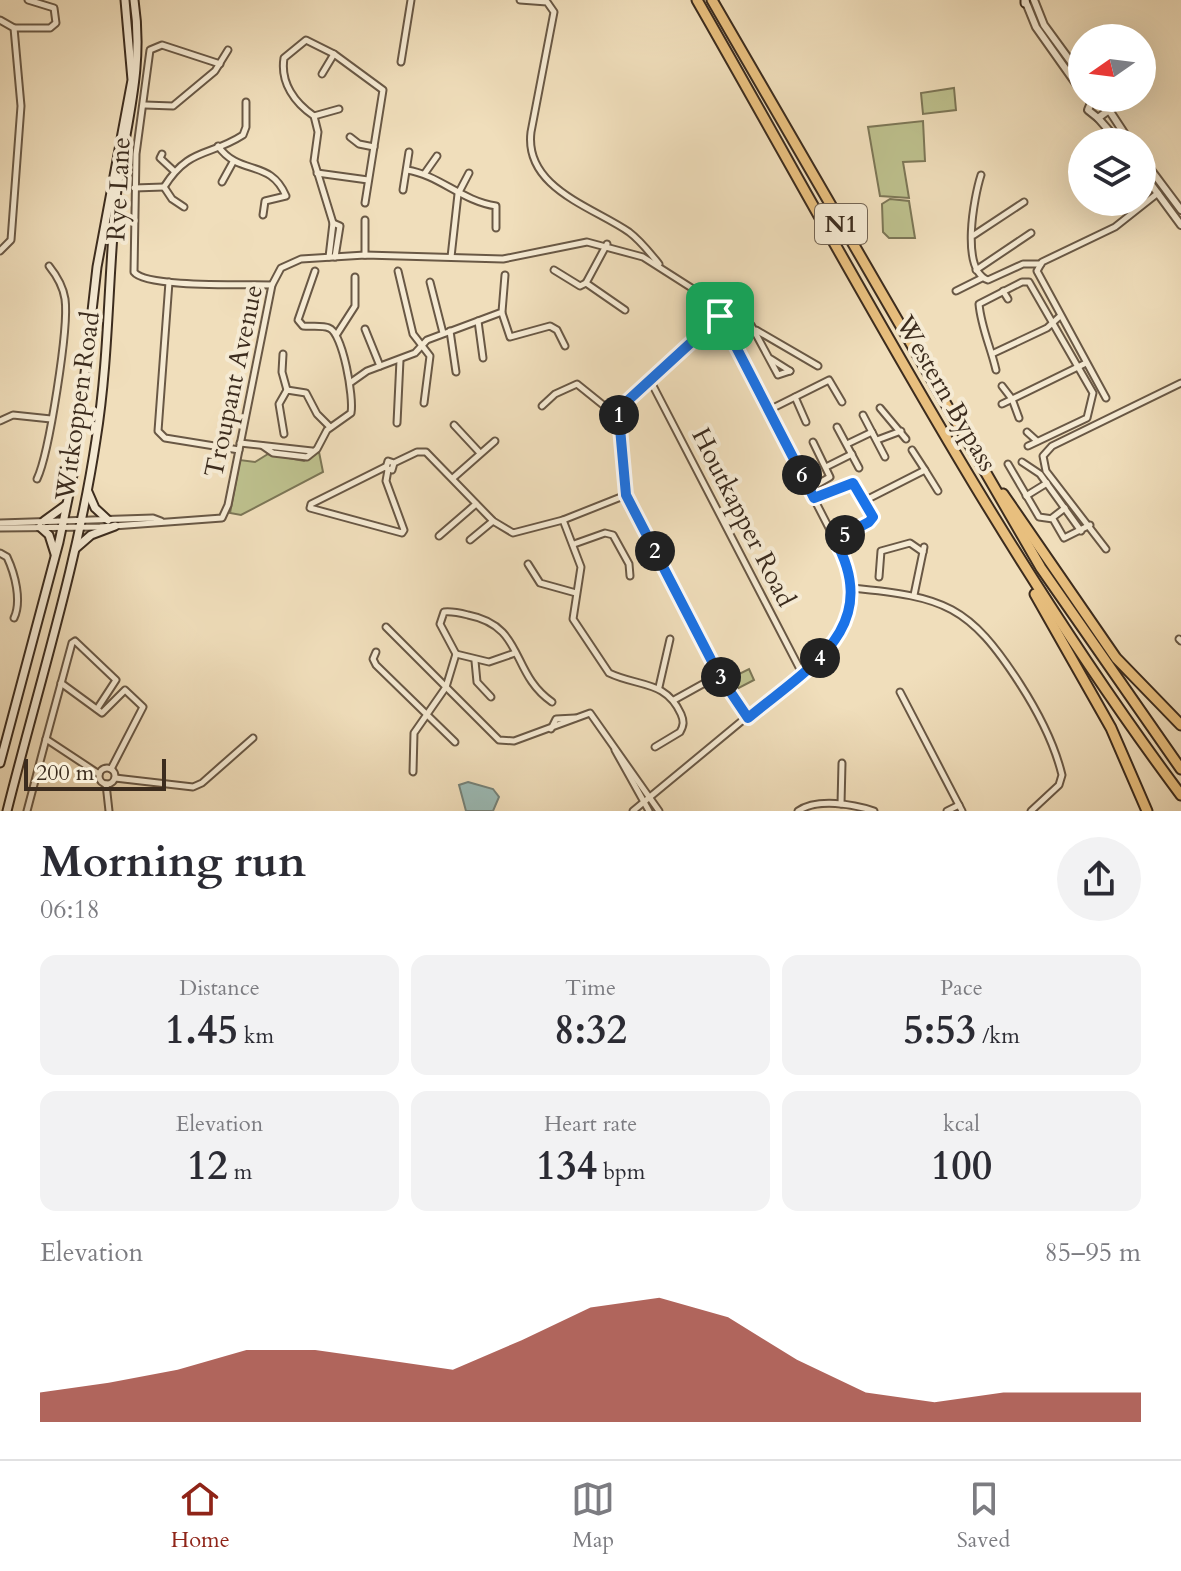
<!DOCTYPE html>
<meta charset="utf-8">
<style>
body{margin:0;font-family:Cardo,serif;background:#f2f2f3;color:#2b2b33;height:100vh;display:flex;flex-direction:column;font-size:30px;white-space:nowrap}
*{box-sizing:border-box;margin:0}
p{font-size:26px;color:#7c7c81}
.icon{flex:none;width:44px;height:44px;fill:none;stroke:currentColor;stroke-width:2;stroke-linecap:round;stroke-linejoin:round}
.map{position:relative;height:811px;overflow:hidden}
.sheet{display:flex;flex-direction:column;background:#fff;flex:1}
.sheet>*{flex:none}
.needle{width:52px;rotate:256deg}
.tools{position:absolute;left:1068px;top:24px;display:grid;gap:16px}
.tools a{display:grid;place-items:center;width:88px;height:88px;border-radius:50%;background:#fff;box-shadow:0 8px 32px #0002;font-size:40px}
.scale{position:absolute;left:24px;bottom:20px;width:142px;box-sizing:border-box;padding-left:8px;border:4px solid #3c2c1e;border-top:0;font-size:22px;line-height:28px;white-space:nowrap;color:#3c2c1e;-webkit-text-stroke:6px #f5ead3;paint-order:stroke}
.pin{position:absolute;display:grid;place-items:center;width:68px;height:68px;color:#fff;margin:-34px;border-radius:16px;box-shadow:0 4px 12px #0006}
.km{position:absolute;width:40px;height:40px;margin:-20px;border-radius:50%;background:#222;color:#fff;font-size:22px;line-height:40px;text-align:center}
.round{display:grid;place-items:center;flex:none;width:84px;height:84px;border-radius:42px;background:#f2f2f3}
.overview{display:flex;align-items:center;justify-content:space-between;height:136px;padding:0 40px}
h1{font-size:44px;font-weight:700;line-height:60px}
.metrics{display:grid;grid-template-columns:repeat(3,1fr);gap:12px;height:136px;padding:8px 40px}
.metrics div{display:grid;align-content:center;border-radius:16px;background:#f2f2f3;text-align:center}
.metrics b{font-size:40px;font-weight:700}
.metrics small{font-size:22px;font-weight:400}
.metrics p{font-size:22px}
.chart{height:224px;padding:16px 40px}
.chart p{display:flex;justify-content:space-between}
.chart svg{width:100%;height:144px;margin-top:8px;fill:#8f2418;opacity:.7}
.menu{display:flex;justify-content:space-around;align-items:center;height:112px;border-top:2px solid #e1e1e2;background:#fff;font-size:22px;color:#7c7c81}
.menu a{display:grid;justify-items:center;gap:4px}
.menu .on{color:#8f2418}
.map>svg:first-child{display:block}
.green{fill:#bdc08d;stroke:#7c7656;stroke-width:2}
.water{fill:#9bbbb6;stroke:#758279;stroke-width:2}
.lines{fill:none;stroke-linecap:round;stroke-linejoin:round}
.minor-casing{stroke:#695845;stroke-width:9}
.tertiary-casing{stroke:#695845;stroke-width:10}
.secondary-casing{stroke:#3c2c1e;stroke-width:11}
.motorway-casing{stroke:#3c2c1e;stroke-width:13}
.minor{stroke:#f5ead3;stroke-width:5}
.tertiary{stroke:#f5ead3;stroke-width:6}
.secondary{stroke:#f5ead3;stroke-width:7}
.motorway{stroke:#e8bf7e;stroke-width:9}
.route-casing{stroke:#fff;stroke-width:16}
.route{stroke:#1a73e8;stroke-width:10}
.labels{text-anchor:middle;stroke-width:8;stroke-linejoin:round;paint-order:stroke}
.shield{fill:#f5ead3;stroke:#746554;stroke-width:2}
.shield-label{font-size:24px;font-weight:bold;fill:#3c2c1e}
.street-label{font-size:26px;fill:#3c2c1e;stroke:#f5ead3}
</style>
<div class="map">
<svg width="1181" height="811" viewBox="0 0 1181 811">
<rect width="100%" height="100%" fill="#f0debb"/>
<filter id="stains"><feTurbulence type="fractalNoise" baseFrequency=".0025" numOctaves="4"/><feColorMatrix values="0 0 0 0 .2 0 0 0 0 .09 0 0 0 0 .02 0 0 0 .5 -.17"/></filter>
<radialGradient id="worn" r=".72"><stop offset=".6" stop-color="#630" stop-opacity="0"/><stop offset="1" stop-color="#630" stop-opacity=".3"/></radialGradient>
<g class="green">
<path d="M954,88L956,110L923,114L921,93Z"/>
<path d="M923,121L925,161L903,162L909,198L880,196L868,127Z"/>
<path d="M890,199L909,201L915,238H889L883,232L882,204Z"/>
<path d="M319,452L323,472L241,515L230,513L240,460L255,462L268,454L304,461Z"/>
<path d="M749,669L754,680L733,691L727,680Z"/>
</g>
<path class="water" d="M468,782L493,789L499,797L493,811H466L459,785Z"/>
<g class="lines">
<defs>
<g id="minor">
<path d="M520,0L547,2L554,12L531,132C524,188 593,207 629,232C641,241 650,253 659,264"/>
<path d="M0,20L14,28L21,106L11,240L0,251"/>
<path d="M14,28H50L56,23L54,8L28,0"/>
<path d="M401,62L411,0"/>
<path d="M220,64L162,45L150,50L136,154L134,272C146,288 247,284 272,285"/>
<path d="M322,74L334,54"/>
<path d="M145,105L173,106L215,71L228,50"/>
<path d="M314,116L339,109"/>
<path d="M350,137L359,144L374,147"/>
<path d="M218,146C240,177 270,158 286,196L265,201L263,215"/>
<path d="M162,154L160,158L174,171"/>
<path d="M407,170C439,175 462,201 496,206V228"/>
<path d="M317,173L368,180"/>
<path d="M425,173L437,156"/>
<path d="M981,175C974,197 960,270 988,280L1023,264H1041"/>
<path d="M222,182L233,162"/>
<path d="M164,187C189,147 209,157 243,135L246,127V102"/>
<path d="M164,187L172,199L184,207"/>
<path d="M134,188L164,187"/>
<path d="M403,190L409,152"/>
<path d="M365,220V255"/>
<path d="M333,223L340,226L335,257"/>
<path d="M974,235L1024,202"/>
<path d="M329,257L333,223L314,161L318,132L314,116C295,103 280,83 284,58L306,40L334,54L383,90L365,203"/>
<path d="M451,257L458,194L469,173"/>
<path d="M554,270L580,286L586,283L625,310"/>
<path d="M976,270L1031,233"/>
<path d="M398,271L413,334L430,356L424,403"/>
<path d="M169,282L158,431L165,438L239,450"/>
<path d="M430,282L443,333"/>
<path d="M586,283L607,244"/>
<path d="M956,291L982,278"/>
<path d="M1003,291L1008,299"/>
<path d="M502,313L510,337L550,326L557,330L565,346"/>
<path d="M720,316L623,405L619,417L626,495L719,675L748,718"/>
<path d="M478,321L483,358"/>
<path d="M365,329L380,366"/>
<path d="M727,329L740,322L751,325L778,375L790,371"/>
<path d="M756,330L818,366"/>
<path d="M450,331L456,372"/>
<path d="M337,334L355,306V277"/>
<path d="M994,353L1047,328L1059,317"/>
<path d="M283,354L282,372L287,390"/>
<path d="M771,359L790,371"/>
<path d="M996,370C991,348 981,327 979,304L1022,282H1029L1093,393L1087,418L1028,446"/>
<path d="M650,380L802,673"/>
<path d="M350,383L367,371L415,353L427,340L502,312L505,275"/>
<path d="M1002,386L1012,399L1019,418"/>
<path d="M795,397L806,422"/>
<path d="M1106,398L1037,271L1042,262L1115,227L1158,193"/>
<path d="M1002,404L1086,363"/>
<path d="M542,406L555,394L577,384L618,417"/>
<path d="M880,408L906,439"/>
<path d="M769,410L829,380L842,402"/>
<path d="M863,415L885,457"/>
<path d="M0,421L13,415L51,419"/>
<path d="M397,423L400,360"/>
<path d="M454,425L480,453"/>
<path d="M837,427L859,468"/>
<path d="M1027,432L1037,441"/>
<path d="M284,434L279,404L287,390L306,393L317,414L330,427"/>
<path d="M877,440L901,431"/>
<path d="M240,443L312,451"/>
<path d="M847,444L872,432"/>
<path d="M263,446L273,453L307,457L317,449L327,430L351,413C354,398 343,333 329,328C322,325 311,327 303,326L298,320L315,271"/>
<path d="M912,450L925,470"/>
<path d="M1022,462L1040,474L1081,531"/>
<path d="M394,463L392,470L386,468L388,461L394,463L417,452H426L493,521L513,533L563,520L626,495"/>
<path d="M1008,464L1039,517L1053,519L1064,538L1090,525"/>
<path d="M385,467L311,504L310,508L402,533L404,530L386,481L388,470"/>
<path d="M826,467L852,454"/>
<path d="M453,478L495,441"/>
<path d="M37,479C49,454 69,327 65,299C63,286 57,276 49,266"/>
<path d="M809,489L830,477L813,442"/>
<path d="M1026,496L1047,483"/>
<path d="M814,498L853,483L873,517L835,540"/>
<path d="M864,501L925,470L938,491"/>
<path d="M1052,518L1065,508"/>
<path d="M563,520L581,567L573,619L609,673C638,687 666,680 681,714C684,721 684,725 680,732L655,747"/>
<path d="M0,523L153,518L161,521"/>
<path d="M0,528L100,527L222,518L228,505L272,285L281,268L301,259L365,255L503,259L587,242L643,257L701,294L720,316L846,561L852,583L851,604L844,627L830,648L633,811"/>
<path d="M439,536L476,504"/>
<path d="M470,540L493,521"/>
<path d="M574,544L605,533L613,535L629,564L630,576"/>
<path d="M1106,549L1046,471L1043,456L1052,446L1181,383"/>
<path d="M0,553L7,557C15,574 22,601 14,618"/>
<path d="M528,564L540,583L576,593"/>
<path d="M879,577L881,551L910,543L923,552"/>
<path d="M852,588C945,597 969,605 1020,684C1038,712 1054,742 1062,775L1059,785L1031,811"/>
<path d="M914,595L924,547"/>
<path d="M386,627L499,740L514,741L590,713L659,811"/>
<path d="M1179,639L1181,641"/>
<path d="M376,652L373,659L376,665L455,742"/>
<path d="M456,654L440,624L444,612C452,611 460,613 468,615C525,626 510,673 552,702"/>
<path d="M456,654L489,662L515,653"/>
<path d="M475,661L477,682L491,697"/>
<path d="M61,683L102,713L125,690L143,707L111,769"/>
<path d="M659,687L670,639"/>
<path d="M900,692L962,811"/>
<path d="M674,700L719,675"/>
<path d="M97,709L116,680L75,641L72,643L46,739L99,774"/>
<path d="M551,729L556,719L575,718"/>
<path d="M615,750L649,811"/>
<circle cx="107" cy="776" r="8"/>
<path d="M413,772L414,733L446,687L456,654"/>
<path d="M115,778L193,787L202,783L253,738"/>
<path d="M106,784L109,811"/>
<path d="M841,804L842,763"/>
<path d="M27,811L46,739"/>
<path d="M798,811C817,798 853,804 874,811"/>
<path d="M947,811L959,805"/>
</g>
<g id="tertiary">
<path d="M1025,0L1036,27L1082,92"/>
<path d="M1034,0L1044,25L1082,77"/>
<path d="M1093,98L1088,110L1098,118L1109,110L1104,98"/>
<path d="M1109,110L1130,142"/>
<path d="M1098,118L1119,142"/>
<path d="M1142,158L1181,210"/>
<path d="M1142,172L1181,225"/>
</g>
<g id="secondary">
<path d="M1025,0V3"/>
<path d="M88,492L95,508L108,520"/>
<path d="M44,521L66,505"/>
<path d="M40,527L49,535L55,554"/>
<path d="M76,548L91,535L115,526"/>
<path d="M0,763L59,542L74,470L97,267L132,80L125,0"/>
<path d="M7,811C38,687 77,566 96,440C109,359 108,279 116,198C124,128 145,72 134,0"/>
</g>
<g id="motorway">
<path d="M697,0C851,269 995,546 1181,795"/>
<path d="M712,0L1041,568L1181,769"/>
<path d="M1003,494L1116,658L1181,725"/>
<path d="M1035,594L1111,728L1147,811"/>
</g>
</defs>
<use href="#minor" class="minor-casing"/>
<use href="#tertiary" class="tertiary-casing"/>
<use href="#secondary" class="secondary-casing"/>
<use href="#motorway" class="motorway-casing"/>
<use href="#minor" class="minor"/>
<use href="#tertiary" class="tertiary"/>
<use href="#secondary" class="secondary"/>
<use href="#motorway" class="motorway"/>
</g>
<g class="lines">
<defs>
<path id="route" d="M720,316L814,498L853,483L873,517L869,522L835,540C884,628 808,668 748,718L719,675L626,495L619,417L623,405Z"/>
</defs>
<use href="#route" class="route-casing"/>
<use href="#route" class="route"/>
</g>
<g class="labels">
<rect class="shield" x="815" y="204" width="52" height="40" rx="6"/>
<g class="shield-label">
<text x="841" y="232">N1</text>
</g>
<g class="street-label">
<text transform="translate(118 189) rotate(-87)" y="9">Rye Lane</text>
<text transform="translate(233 381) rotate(-78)" y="9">Troupant Avenue</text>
<text transform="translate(947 393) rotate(60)" y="9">Western Bypass</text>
<text transform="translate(77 406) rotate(-82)" y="9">Witkoppen Road</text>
<text transform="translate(744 517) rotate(63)" y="9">Houtkapper Road</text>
</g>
</g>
<rect width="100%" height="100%" filter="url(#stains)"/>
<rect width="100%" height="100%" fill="url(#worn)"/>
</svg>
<div class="tools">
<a><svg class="needle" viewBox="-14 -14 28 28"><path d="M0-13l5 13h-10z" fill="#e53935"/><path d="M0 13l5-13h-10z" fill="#7c7c81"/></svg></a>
<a><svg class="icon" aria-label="layers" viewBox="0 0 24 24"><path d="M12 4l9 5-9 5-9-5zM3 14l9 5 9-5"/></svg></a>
</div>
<div class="scale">200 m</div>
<div class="pin" style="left:720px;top:316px;background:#1e9e55"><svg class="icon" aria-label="arrive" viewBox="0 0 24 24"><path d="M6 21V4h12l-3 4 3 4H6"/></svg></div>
<b class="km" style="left:619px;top:415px">1</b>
<b class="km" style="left:655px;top:551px">2</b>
<b class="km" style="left:721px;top:677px">3</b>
<b class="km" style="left:820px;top:658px">4</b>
<b class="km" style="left:845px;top:535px">5</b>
<b class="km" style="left:802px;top:475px">6</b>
</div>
<section class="sheet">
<div class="overview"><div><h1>Morning run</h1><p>06:18</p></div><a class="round"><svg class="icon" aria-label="share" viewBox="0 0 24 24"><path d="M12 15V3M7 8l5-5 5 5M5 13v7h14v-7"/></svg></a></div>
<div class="metrics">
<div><p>Distance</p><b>1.45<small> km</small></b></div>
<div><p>Time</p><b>8:32</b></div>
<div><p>Pace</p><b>5:53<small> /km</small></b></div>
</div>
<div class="metrics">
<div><p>Elevation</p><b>12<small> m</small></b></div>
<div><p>Heart rate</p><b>134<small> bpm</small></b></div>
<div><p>kcal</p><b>100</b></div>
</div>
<div class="chart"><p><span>Elevation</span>85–95 m</p>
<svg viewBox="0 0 160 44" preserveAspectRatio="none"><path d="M0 44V35L10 32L20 28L30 22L40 22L50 25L60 28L70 19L80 9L90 6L100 12L110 25L120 35L130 38L140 35L150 35L160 35V44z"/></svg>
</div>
</section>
<nav class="menu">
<a class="on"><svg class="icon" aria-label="home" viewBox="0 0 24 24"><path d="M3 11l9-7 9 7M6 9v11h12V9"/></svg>Home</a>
<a><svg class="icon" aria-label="map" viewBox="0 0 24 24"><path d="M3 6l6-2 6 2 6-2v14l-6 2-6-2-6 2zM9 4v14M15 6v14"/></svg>Map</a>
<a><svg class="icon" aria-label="saved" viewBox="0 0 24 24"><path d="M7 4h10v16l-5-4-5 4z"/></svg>Saved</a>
</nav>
